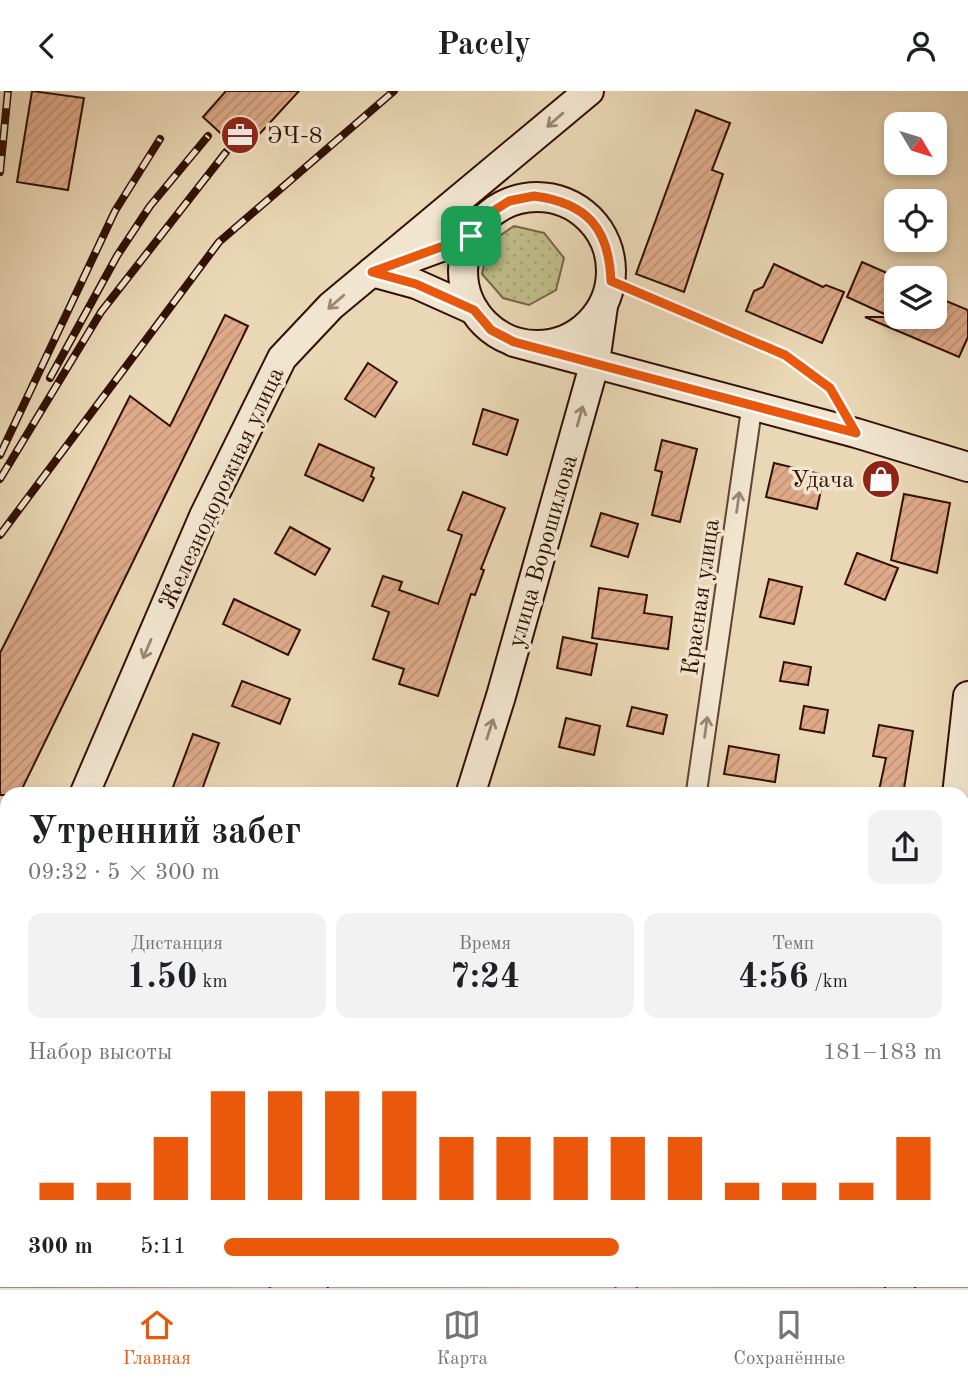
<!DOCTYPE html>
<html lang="ru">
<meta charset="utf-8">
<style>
body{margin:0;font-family:"Old Standard TT",serif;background:#f2f2f2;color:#202124;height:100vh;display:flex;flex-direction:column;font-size:26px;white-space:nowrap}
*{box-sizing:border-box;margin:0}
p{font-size:23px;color:#757577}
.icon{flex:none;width:38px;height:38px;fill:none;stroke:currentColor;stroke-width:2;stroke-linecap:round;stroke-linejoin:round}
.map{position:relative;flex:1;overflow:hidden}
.panel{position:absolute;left:0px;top:696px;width:970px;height:500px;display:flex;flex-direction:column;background:#fff;border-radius:21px 21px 0 0;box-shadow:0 4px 10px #0003}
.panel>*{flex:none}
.needle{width:46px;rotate:128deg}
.controls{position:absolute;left:884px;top:21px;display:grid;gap:14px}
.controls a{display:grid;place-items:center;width:63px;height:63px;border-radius:14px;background:#fff;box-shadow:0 4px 10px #0003;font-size:35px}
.pin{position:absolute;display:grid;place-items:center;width:60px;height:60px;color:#fff;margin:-30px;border-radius:14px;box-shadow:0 4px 10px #0006}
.round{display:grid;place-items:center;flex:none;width:74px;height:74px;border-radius:14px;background:#f2f2f2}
.summary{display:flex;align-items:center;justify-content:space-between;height:119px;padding:0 28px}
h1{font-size:38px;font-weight:700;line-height:52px}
.metrics{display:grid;grid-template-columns:repeat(3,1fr);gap:10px;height:119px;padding:7px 28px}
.metrics div{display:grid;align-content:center;border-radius:14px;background:#f2f2f2;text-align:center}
.metrics b{font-size:35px;font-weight:700}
.metrics small{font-size:19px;font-weight:400}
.metrics p{font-size:19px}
.chart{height:196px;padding:14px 28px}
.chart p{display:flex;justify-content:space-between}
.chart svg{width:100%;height:126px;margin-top:7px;stroke:#ea580c;stroke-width:6}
ul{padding:0 28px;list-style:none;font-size:23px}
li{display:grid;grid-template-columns:112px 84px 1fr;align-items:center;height:52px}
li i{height:18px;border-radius:9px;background:#ea580c}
header{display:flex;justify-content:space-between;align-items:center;height:91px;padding:0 28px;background:#fff;font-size:32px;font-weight:700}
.tabs{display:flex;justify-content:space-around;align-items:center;height:98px;border-top:2px solid #e0e0e0;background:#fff;font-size:19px;color:#757577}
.tabs a{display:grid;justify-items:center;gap:4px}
.tabs .current{color:#ea580c}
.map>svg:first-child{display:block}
.grass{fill:url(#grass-dots);stroke:#786646;stroke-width:2}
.building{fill:url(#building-hatch);stroke:#321003;stroke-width:2}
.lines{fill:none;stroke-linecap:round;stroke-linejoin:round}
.lane-casing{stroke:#604230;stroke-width:13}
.street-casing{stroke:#604230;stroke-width:23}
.secondary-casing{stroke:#321003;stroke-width:32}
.lane{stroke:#f1e5cf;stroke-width:10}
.street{stroke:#f1e5cf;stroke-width:19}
.secondary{stroke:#f1e5cf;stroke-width:28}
.rail-casing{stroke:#321003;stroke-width:8}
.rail{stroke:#f1e5cf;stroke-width:5;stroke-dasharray:16;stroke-linecap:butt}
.oneway{stroke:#9b8573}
.route-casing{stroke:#fff;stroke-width:14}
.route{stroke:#ea580c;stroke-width:9}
.labels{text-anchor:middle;stroke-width:7;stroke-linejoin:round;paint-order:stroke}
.poi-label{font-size:24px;fill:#321003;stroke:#f1e5cf;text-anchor:start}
.street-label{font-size:24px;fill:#321003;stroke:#f1e5cf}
</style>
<header><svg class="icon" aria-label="back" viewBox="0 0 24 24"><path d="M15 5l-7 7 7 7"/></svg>Pacely<svg class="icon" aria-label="person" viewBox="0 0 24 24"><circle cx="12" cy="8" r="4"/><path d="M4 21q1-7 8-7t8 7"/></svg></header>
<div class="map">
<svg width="968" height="1197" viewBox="0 0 968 1197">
<defs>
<pattern id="grass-dots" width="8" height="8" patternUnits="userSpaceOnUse" patternTransform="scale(1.75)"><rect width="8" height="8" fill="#bfbc88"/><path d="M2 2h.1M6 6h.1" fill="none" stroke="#a5a174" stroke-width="1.8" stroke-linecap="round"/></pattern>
<pattern id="building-hatch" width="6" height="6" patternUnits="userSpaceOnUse" patternTransform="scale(1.75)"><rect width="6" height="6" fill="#deaa8a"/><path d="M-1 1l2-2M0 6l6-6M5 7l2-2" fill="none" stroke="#bf9175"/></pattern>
</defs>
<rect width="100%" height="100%" fill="#ead7b5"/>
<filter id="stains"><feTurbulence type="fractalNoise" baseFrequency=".00286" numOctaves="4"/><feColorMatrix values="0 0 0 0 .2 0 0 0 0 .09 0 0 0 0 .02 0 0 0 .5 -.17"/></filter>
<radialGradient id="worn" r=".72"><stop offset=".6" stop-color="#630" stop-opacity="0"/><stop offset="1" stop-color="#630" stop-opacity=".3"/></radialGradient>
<path class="grass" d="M514,135L544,142L564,167L556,199L529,214L503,207L482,183L489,152Z"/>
<g class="building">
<path d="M32,0L84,7L68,99L17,91Z"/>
<path d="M226,0H299L242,62L203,26Z"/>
<path d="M696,19L730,32L712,79L723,83L684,201L636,183Z"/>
<path d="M862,171L896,186V226H934V205L968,219V246L959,266L865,226H891L847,206Z"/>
<path d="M774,173L823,196L826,194L844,201L822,252L746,220L754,200L763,196Z"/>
<path d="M225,224L248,235L19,704H0V562L130,305L170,335Z"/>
<path d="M368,272L397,291L375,326L345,308Z"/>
<path d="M483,318L518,329L507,364L473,353Z"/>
<path d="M662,349L697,358L680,431L652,424L662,381L655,379Z"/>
<path d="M319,353L374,377L371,385L374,387L363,410L305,384Z"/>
<path d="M774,372L824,384L817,418L766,406Z"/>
<path d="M463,401L505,417L481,478L484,479L475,504L471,503L438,605L399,593L404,578L373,568L389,521L372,515L383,485L402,491L399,499L438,513L462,444L448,439Z"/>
<path d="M904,403L950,412L937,482L891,469Z"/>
<path d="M601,422L638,433L628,466L591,455Z"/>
<path d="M290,436L330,458L315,484L275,462Z"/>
<path d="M857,462L898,477L885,509L845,493Z"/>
<path d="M769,488L802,496L794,533L760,526Z"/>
<path d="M599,497L647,504L644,522L672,526L668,558L592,547Z"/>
<path d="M234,508L300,539L288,564L223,533Z"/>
<path d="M563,546L597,553L591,584L557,577Z"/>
<path d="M784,571L811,576L808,594L780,590Z"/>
<path d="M242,590L290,608L280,633L232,615Z"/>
<path d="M804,615L828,619L824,642L800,638Z"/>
<path d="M632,616L667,624L663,643L627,635Z"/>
<path d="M566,627L600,635L594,664L559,656Z"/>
<path d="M879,634L913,640L903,704H878L886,667L873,665Z"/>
<path d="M193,643L219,652L200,704H170Z"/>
<path d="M729,655L779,664L775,691L724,683Z"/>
</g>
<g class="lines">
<defs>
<path id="lane" d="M611,190L785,264L830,297L852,336"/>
<g id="street">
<path d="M696,704L752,315"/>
<path d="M962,829H968"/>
<path d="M0,1094L7,1097"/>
<path d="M278,1190L299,1197"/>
<path d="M626,1197L627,1190"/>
</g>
<g id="secondary">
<circle cx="537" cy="180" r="74"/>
<path d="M392,174L471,145"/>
<path d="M372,181L416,193L474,219"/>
<path d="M514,251L856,342L968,376"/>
<path d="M84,704L204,425L282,267L331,215L589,0"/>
<path d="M470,704L501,605L595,271L603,215"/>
<path d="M957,704L968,605"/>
<path d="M0,899L7,882"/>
<path d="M312,1197L314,1190"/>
<path d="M900,1197V1190"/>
</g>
</defs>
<use href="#lane" class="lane-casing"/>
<use href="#street" class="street-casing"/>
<use href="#secondary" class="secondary-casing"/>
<use href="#lane" class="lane"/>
<use href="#street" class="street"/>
<use href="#secondary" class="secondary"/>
<defs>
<g id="rail">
<path d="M0,81L8,0"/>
<path d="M50,287L117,165L150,115L208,45"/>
<path d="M0,364L115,120L160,48"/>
<path d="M0,388L101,221L226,61"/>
<path d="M0,444L219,151L394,0"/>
</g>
</defs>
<use href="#rail" class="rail-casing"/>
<use href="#rail" class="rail"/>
</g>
<defs><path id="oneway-shaft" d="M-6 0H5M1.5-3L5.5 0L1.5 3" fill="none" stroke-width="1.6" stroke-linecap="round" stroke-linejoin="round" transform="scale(1.75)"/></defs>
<g class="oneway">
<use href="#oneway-shaft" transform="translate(555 29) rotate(139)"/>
<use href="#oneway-shaft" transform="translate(336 211) rotate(139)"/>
<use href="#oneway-shaft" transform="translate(580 325) rotate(-74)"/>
<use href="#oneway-shaft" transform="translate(738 411) rotate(-82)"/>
<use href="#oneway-shaft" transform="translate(147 558) rotate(113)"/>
<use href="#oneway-shaft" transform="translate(706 636) rotate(-82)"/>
<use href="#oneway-shaft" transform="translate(490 638) rotate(-72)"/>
</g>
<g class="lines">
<defs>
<path id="route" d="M534,105C587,112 609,137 611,190L785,264L830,297L856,342L514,251L491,239L474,219L416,193L372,181L471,145L487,124L509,110Z"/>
</defs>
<use href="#route" class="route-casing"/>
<use href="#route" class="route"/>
</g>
<defs>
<symbol id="office-disc" viewBox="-11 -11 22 22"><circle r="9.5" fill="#8f2418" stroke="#f1e5cf"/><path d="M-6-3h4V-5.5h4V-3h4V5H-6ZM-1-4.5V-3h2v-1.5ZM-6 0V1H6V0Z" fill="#fff"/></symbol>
<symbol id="shop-disc" viewBox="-11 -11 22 22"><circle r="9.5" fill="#8f2418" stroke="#f1e5cf"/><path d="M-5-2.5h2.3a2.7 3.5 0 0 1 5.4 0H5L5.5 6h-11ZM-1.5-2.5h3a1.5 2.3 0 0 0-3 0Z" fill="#fff"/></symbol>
</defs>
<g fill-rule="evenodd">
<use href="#office-disc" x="218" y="22" width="44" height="44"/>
<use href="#shop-disc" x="859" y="366" width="44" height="44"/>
</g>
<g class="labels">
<g class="poi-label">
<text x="267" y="52">ЭЧ-8</text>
<text x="854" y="396" text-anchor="end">Удача</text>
</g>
<g class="street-label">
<text transform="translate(221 397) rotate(-65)" y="8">Железнодорожная улица</text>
<text transform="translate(542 460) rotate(-74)" y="8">улица Ворошилова</text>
<text transform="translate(700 506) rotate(-82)" y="8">Красная улица</text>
</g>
</g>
<rect width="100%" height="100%" filter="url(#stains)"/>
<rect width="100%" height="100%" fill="url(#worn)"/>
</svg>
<div class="controls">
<a><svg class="needle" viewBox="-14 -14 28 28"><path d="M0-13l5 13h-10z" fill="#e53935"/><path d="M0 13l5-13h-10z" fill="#757577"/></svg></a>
<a><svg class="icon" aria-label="locate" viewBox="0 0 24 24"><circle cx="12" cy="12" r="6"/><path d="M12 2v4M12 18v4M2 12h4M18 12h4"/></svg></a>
<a><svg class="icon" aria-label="layers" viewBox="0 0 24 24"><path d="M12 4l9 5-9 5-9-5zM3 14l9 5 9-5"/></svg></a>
</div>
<div class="pin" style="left:471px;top:145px;background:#1e9e55"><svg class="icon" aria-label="arrive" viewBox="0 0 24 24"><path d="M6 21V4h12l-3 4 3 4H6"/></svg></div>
<section class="panel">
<div class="summary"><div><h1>Утренний забег</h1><p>09:32 · 5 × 300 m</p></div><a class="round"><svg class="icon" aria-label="share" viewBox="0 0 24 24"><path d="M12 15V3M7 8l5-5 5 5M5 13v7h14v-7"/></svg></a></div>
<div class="metrics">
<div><p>Дистанция</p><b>1.50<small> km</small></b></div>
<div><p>Время</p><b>7:24</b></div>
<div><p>Темп</p><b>4:56<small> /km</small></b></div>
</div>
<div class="chart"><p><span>Набор высоты</span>181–183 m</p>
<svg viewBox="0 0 160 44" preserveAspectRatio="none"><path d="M5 44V38M15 44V38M25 44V22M35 44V6M45 44V6M55 44V6M65 44V6M75 44V22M85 44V22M95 44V22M105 44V22M115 44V22M125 44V38M135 44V38M145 44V38M155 44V22"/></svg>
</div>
<ul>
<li><b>300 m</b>5:11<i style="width:55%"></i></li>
</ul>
</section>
</div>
<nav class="tabs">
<a class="current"><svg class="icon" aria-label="home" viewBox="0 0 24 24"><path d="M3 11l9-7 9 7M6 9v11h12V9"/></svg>Главная</a>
<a><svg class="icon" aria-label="map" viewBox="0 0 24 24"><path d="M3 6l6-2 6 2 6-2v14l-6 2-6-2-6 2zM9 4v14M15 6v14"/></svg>Карта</a>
<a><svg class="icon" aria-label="saved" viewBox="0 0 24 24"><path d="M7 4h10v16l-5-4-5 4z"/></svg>Сохранённые</a>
</nav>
